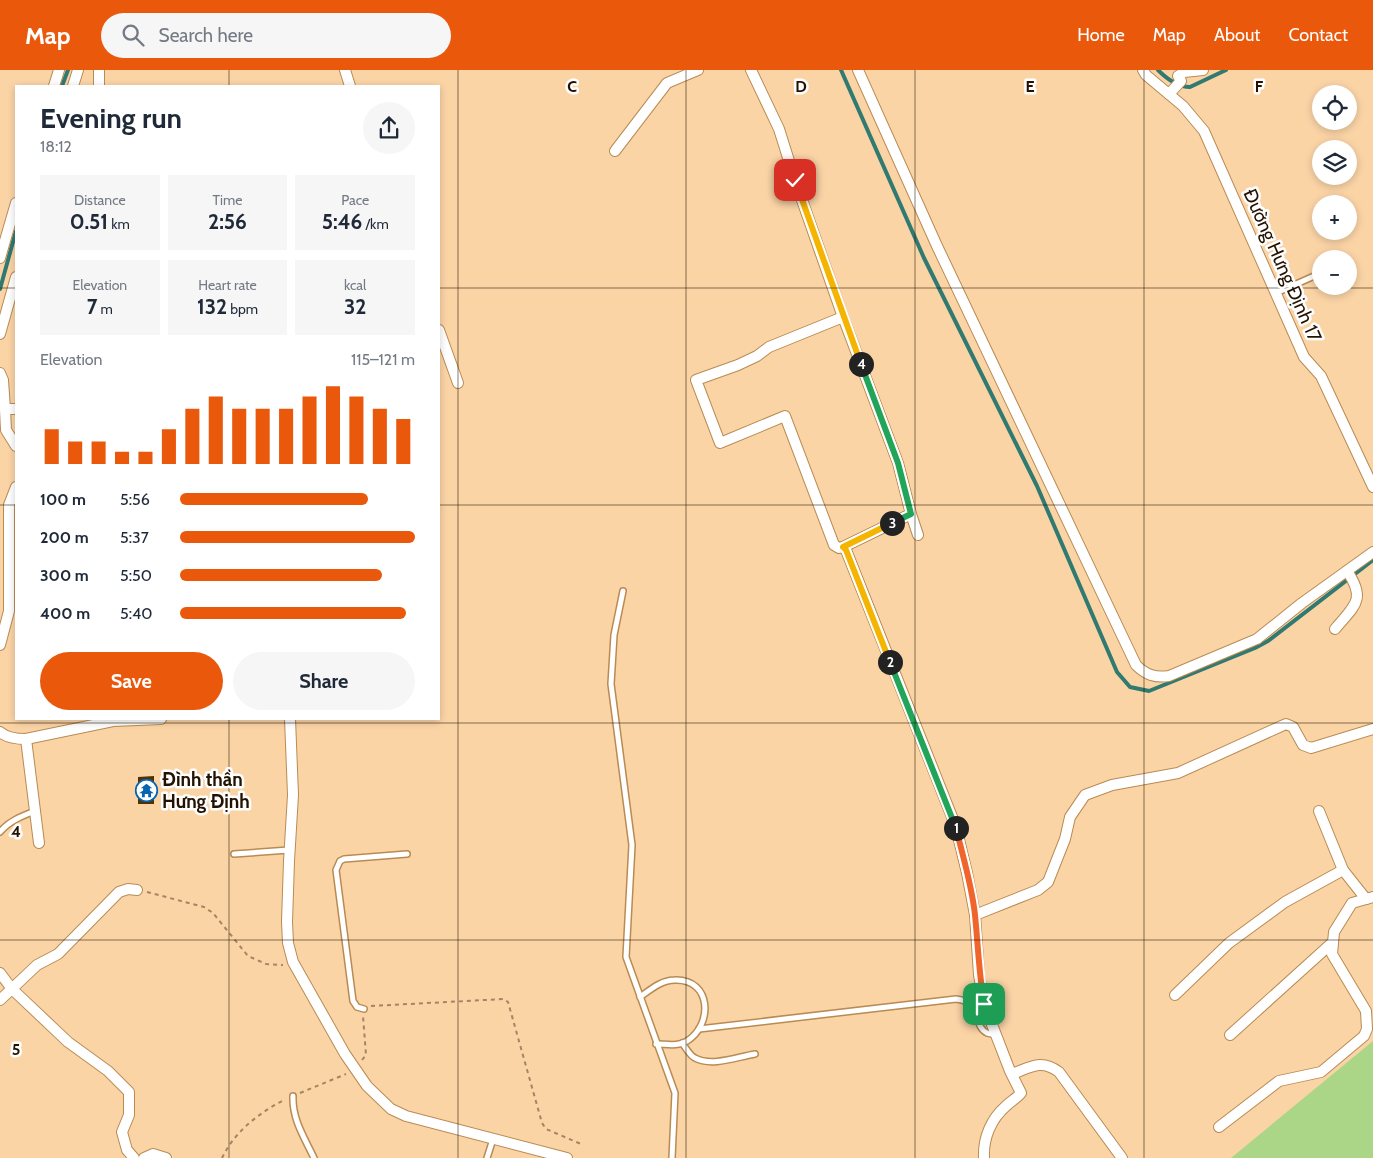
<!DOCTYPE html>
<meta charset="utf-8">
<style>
body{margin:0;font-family:Cabin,sans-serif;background:#f6f6f7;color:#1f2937;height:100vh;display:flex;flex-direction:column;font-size:19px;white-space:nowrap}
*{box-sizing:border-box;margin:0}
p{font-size:16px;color:#747a83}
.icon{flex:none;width:28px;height:28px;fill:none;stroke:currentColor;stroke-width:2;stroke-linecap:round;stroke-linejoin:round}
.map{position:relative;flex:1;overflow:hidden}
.sheet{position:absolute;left:15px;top:15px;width:425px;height:635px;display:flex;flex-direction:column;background:#fff;border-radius:0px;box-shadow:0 2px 8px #0003}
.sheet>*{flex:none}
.tools{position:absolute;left:1312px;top:15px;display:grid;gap:10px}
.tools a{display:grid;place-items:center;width:45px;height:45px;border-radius:50%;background:#fff;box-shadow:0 2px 8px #0003;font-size:25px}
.pin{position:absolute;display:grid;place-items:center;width:42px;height:42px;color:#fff;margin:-21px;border-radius:10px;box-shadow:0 2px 8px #0006}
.km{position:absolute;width:25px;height:25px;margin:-12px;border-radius:50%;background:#222;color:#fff;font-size:14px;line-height:25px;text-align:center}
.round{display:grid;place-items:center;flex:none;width:52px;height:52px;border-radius:26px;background:#f6f6f7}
.overview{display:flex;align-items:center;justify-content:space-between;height:85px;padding:0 25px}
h1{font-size:28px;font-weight:800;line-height:38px}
.metrics{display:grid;grid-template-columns:repeat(3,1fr);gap:8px;height:85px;padding:5px 25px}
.metrics div{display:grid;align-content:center;border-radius:0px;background:#f6f6f7;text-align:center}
.metrics b{font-size:21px;font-weight:800}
.metrics small{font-size:14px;font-weight:400}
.metrics p{font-size:14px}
.chart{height:140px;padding:10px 25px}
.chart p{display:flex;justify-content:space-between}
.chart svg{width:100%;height:90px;margin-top:5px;stroke:#ea580c;stroke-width:6}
.button{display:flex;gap:10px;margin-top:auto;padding:10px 25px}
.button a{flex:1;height:58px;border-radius:30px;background:#ea580c;color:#fff;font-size:20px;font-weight:800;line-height:58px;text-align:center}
.button a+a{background:#f6f6f7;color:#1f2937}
ul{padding:0 25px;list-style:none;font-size:16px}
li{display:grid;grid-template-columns:80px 60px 1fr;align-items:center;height:38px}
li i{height:12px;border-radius:6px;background:#ea580c}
header{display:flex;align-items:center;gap:30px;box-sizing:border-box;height:70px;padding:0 25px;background:#ea580c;color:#fff}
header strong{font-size:24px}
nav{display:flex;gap:28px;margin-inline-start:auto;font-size:18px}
.search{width:350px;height:45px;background:#f6f6f7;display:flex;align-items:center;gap:12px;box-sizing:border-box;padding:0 18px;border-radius:28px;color:#747a83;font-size:19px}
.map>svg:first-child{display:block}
.green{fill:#acd687}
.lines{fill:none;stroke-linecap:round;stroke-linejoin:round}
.stream{stroke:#307a71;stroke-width:4}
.building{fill:#513201}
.service-casing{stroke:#b98b53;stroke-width:8}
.minor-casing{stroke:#b98b53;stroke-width:12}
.path{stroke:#a48563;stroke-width:2;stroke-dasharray:4 4;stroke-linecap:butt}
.service{stroke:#fff;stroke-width:5}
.minor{stroke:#fff;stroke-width:10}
.split-1-casing{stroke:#fff;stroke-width:10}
.split-2-casing{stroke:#fff;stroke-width:10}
.split-3-casing{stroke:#fff;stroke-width:10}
.split-4-casing{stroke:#fff;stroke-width:10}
.split-5-casing{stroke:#fff;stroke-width:10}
.split-1{stroke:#f0652b;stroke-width:6}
.split-2{stroke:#22a559;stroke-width:6}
.split-3{stroke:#f5b400;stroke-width:6}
.split-4{stroke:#22a559;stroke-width:6}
.split-5{stroke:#f5b400;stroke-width:6}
.grid{fill:none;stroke:#231200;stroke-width:1;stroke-opacity:0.55}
.labels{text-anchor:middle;stroke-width:5;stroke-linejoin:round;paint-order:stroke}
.street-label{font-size:19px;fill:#231200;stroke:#fdfdfd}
.poi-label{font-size:19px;font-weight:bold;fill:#231200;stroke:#fdfdfd;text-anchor:start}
.grid-label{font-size:16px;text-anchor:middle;font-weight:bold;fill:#231200;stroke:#fdfdfd;stroke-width:5;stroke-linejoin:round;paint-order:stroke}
</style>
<header>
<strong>Map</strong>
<div class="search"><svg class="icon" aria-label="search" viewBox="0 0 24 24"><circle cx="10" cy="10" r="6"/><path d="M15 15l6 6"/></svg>Search here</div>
<nav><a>Home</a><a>Map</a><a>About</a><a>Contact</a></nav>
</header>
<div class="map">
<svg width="1373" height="1088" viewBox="0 0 1373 1088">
<rect width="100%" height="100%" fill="#fbd4a6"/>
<path class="green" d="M1373,971V1088H1231Z"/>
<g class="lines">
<g class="stream">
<path d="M841,0L924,188L1037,416L1117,602L1130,617L1149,621L1255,578L1268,571L1373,490"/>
<path d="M1158,0C1167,9 1177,17 1190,17L1226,0"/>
<path d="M62,16L68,0"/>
<path d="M0,219L16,161"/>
</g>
</g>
<path class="building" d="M154,706V734H138V707Z"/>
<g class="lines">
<defs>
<g id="service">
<path d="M1276,223L1321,203"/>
<path d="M623,521L614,565L611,614L632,775L626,887L675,1023L672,1088"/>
<path d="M0,762C9,751 22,746 35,741"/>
<path d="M234,784L289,780"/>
<path d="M640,927C650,920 661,910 675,910C712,909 713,955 687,971C678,977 666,974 656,974"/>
<path d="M364,939L357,937L353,931L336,800L340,791L344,789L407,784"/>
<path d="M699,959L956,929C984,932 972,956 987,963C989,964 992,964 995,964"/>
<path d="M682,973C686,978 690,986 695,988C712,997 737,987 755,984"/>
<path d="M293,1026C292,1049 304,1067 314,1088"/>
<path d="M487,1088L493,1069"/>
</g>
<g id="minor">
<path d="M99,0V16"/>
<path d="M345,0L350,16"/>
<path d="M751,0L779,59L795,110L843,247L898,393L911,444L918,465"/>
<path d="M858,0L937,176L1136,595C1146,605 1155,608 1169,606L1257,569L1302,533L1373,482"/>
<path d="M1143,0L1146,5L1183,36L1204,61L1304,287L1321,306L1373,417"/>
<path d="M54,16L59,0"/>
<path d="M73,16L78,0"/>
<path d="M1169,24L1181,11L1178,6L1184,2L1203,0"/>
<path d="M615,81L667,13L698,0"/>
<path d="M0,188L16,133"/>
<path d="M843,247L769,277L757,286L738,295L696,310L720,373L785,346L834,475L839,478L843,477L846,480L956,757L967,803L975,845"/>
<path d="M439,260L458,313"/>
<path d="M0,264L16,207"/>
<path d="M0,303L3,310L5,339"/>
<path d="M16,339H5L6,360L16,376"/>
<path d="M843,477L911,444"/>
<path d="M1335,559C1354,536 1367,530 1347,501"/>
<path d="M0,575L9,541V435L16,417"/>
<path d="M290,649L293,725L289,791L287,852L288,873L293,892L345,984L367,1016L391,1039L406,1046L567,1088"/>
<path d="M0,662C7,668 17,669 26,669L113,651L161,649"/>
<path d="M26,669L39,773"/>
<path d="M1319,741L1343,800"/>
<path d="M0,903L12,919L68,972L108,1001L129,1022V1045L122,1062L127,1080L134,1088"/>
<path d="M1175,925L1229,873L1285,832L1343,800L1366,829"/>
<path d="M0,930L37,895L58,884L119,822L128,819L137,820"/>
<path d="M1230,965L1333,872"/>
<path d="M1012,1004C1031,997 1041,989 1059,1002L1122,1088"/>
<path d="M1219,1057L1279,1011L1321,1002L1364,966L1367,959L1366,941L1332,884L1334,862L1352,833L1373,827"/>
<path d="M144,1088L153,1084L166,1088"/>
<path d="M984,1088C983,1068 991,1049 1006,1036C1011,1031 1017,1028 1021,1023L1010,1001L984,934L979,905L975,845L1038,820L1048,812L1065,769L1070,747L1085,725L1112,715L1178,703L1286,654L1293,657L1303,675L1311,678L1373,659"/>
</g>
</defs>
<use href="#service" class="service-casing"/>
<use href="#minor" class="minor-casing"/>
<g class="path">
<path d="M147,822L204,837L213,843L248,886L266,894L283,895"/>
<path d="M371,936L504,929L508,932L542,1053L546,1059L581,1074"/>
<path d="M362,990L366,985L363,946"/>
<path d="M300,1023L346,1004"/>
<path d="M222,1088C235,1061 259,1043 284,1030"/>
</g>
<use href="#service" class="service"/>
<use href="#minor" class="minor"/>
</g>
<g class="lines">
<defs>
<path id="split-1" d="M956,758C963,787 972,816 975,845C978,875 979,904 984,934"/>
<path id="split-2" d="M890,592L956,758"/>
<path id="split-3" d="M890,592L846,480L843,477L892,453"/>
<path id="split-4" d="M861,294L898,393L911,444L892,453"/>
<path id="split-5" d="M795,110L861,294"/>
</defs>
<use href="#split-1" class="split-1-casing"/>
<use href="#split-2" class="split-2-casing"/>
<use href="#split-3" class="split-3-casing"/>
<use href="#split-4" class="split-4-casing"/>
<use href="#split-5" class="split-5-casing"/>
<use href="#split-1" class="split-1"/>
<use href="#split-2" class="split-2"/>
<use href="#split-3" class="split-3"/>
<use href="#split-4" class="split-4"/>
<use href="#split-5" class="split-5"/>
</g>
<path class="grid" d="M229,0V16M458,0V1088M686,0V1088M915,0V1088M1144,0V1088M0,218H16M439,218H1373M0,435H16M439,435H1373M229,649V1088M0,653H1373M0,870H1373"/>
<defs>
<symbol id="temple-ring" viewBox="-11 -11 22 22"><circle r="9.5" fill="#fdfdfd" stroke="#0664b1" stroke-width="1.5"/><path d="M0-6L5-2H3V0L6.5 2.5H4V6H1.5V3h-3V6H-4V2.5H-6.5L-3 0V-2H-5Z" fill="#0664b1"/></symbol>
</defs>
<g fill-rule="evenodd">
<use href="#temple-ring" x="134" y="708" width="25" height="25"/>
</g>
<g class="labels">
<g class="street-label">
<text transform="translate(1283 195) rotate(66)" y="7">Đường Hưng Định 17</text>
</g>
<g class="poi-label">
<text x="162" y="716">Đình thần<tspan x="162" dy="22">Hưng Định</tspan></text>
</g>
</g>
<g class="grid-label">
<text x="572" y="22">C</text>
<text x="801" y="22">D</text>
<text x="1030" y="22">E</text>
<text x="1259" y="22">F</text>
<text x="16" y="767">4</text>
<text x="16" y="985">5</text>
</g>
</svg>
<div class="tools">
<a><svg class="icon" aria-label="locate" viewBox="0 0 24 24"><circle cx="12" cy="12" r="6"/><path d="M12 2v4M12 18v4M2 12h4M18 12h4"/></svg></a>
<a><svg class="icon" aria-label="layers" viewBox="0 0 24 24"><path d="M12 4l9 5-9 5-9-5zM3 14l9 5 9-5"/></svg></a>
<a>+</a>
<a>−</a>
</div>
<div class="pin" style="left:984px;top:934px;background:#1e9e55"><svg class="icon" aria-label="arrive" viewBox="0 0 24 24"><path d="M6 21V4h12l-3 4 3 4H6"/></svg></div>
<div class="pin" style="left:795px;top:110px;background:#d93025"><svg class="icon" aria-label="check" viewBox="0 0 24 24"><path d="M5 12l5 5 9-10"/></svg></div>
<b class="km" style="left:956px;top:758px">1</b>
<b class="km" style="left:890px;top:592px">2</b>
<b class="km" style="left:892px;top:453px">3</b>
<b class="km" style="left:861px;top:294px">4</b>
<section class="sheet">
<div class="overview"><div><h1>Evening run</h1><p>18:12</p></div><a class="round"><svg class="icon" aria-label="share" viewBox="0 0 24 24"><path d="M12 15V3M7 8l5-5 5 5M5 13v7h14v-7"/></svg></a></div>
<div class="metrics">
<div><p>Distance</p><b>0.51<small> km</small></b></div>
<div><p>Time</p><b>2:56</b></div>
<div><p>Pace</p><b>5:46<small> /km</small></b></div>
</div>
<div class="metrics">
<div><p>Elevation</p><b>7<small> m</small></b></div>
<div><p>Heart rate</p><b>132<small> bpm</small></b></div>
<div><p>kcal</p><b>32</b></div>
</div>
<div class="chart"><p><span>Elevation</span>115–121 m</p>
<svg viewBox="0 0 160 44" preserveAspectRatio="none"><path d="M5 44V27M15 44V33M25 44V33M35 44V38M45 44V38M55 44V27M65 44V17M75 44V11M85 44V17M95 44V17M105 44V17M115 44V11M125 44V6M135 44V11M145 44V17M155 44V22"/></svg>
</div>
<ul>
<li><b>100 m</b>5:56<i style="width:80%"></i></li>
<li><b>200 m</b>5:37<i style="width:100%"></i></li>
<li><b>300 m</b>5:50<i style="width:86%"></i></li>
<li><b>400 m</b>5:40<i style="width:96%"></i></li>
</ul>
<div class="button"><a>Save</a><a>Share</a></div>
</section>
</div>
